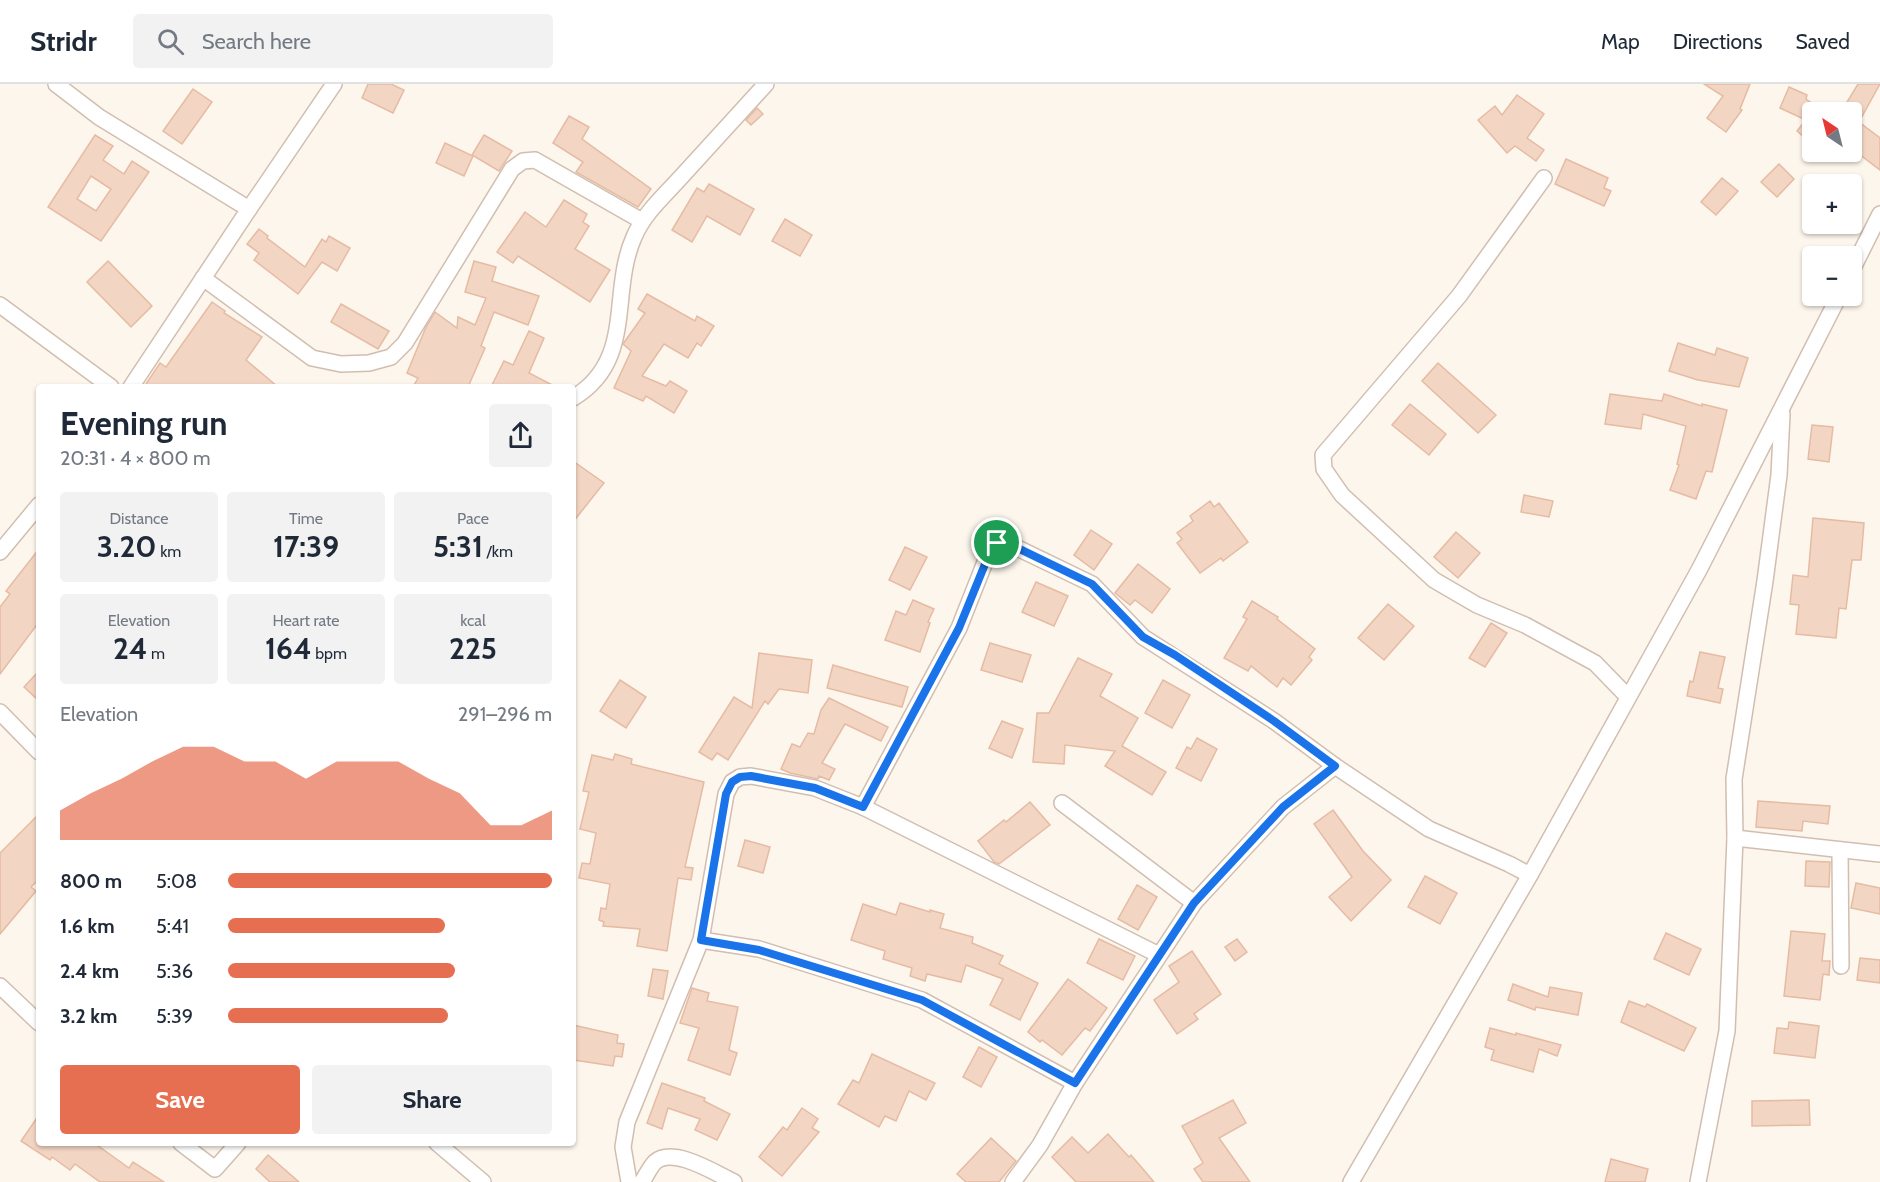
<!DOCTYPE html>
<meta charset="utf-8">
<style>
body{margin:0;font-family:Cabin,sans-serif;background:#f2f2f3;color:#1f2937;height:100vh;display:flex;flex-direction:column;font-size:22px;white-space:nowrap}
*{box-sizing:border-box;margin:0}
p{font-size:20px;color:#747a83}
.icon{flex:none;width:33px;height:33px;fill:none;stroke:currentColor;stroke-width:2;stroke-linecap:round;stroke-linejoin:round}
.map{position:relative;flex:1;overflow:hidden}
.panel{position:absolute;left:36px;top:300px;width:540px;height:762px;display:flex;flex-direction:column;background:#fff;border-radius:6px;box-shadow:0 2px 4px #0004}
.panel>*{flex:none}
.needle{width:39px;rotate:325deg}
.controls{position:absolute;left:1802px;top:18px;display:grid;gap:12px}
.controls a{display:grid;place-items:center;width:60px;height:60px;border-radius:6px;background:#fff;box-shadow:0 2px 4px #0004;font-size:30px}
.pin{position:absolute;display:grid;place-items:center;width:51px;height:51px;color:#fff;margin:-26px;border:3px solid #fff;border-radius:50%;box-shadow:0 2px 6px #0007}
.round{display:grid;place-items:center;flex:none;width:63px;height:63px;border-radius:6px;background:#f2f2f3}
.overview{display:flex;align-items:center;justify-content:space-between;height:102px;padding:0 24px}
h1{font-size:33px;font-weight:700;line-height:45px}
.figures{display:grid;grid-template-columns:repeat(3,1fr);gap:9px;height:102px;padding:6px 24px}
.figures div{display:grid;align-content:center;border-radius:6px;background:#f2f2f3;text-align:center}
.figures b{font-size:30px;font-weight:700}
.figures small{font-size:16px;font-weight:400}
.figures p{font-size:16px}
.chart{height:168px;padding:12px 24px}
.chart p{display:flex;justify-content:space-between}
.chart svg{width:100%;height:108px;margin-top:6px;fill:#e76f51;opacity:.7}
.button{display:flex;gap:12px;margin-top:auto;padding:12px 24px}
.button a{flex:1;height:69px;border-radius:6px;background:#e76f51;color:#fff;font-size:24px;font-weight:700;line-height:69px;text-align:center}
.button a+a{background:#f2f2f3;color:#1f2937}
ul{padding:0 24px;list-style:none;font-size:20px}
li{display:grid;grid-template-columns:96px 72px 1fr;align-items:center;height:45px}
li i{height:15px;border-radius:8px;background:#e76f51}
header{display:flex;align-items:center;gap:36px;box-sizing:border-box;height:84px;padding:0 30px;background:#fff;border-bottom:2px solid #e0e1e3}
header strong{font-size:28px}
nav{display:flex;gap:33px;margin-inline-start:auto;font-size:21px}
.search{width:420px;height:54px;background:#f2f2f3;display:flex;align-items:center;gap:15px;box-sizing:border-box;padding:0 21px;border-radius:6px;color:#747a83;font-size:22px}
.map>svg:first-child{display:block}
.building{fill:#f3d5c3;stroke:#e6bba3;stroke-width:1.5;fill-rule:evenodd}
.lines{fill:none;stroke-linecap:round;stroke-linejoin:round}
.minor-casing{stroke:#d1beb0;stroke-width:18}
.minor{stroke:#fff;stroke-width:15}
.route-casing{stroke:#fff;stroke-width:12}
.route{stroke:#1a73e8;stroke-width:8}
</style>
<header>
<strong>Stridr</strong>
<div class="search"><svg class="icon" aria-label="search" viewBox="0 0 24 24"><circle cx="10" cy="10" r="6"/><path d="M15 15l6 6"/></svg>Search here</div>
<nav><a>Map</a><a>Directions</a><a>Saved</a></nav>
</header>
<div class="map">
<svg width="1880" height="1098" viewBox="0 0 1880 1098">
<rect width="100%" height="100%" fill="#fdf6ec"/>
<g class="building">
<path d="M368,0H391L404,6L393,29L362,14Z"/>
<path d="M1704,0H1750L1740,25L1742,26L1726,48L1707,34L1723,12Z"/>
<path d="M1858,0H1880L1859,38L1880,54V86L1851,64V28H1841Z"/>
<path d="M1789,3L1807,11L1806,15L1824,28H1812V60L1797,47L1806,36L1780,24Z"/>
<path d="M193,5L212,18L182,60L163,47Z"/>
<path d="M1517,11L1544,30L1527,54L1544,66L1536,77L1515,62L1507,69L1478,36L1495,22L1502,31Z"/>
<path d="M757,24L763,30L751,41L746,36Z"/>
<path d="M569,32L589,43L582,55L651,105L638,123L576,88L583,78L553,59Z"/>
<path d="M95,51L113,62L103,76L124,90L132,77L149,88L101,157L48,123ZM91,92L111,105L96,127L77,115Z"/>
<path d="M484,51L512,67L499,87L472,71Z"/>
<path d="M445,59L473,72L464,92L436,79Z"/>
<path d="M1566,75L1608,94L1604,104L1611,107L1604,122L1555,100Z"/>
<path d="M1779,80L1794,95L1777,113L1761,98Z"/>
<path d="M1722,94L1738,107L1716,131L1701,118Z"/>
<path d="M709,100L754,125L740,151L707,132L692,158L672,146L697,104L704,108Z"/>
<path d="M564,116L587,130L583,138L589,142L575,165L610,186L590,218L518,172L513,179L497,168L525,128L546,143Z"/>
<path d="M785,135L812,151L800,172L772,157Z"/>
<path d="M259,145L268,152L267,154L305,183L322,155L326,158L329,152L350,164L337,187L322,178L298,210L254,176L259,169L247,160Z"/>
<path d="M108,177L152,222L131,243L87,198Z"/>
<path d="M474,177L496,183L492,197L539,212L528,241L494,228L481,262L485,264L468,303H413L418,294L407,289L426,243L435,228L457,244L458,233L475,241L486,214L465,208Z"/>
<path d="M647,210L695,237L697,232L714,242L701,262L697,259L688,274L664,260L642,292L666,302L670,297L687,307L674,329L646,312L643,317L614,304L631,267L623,260L645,229L638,225Z"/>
<path d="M212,218L225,227L224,229L262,253L246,276L278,303H144L160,279L166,283Z"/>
<path d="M341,220L389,247L378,265L331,238Z"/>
<path d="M529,247L544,254L529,289L556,303H491L504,277L513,281Z"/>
<path d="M1678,259L1715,271L1717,264L1748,274L1739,303L1698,296L1669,287Z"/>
<path d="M1438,279L1496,331L1478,349L1422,297Z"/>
<path d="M1610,310L1662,317L1664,310L1702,322V320L1727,326L1712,388L1706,387L1696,415L1670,406L1679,381L1677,380L1686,342L1643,330L1641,345L1605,340Z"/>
<path d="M1410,320L1446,350L1429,371L1392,341Z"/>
<path d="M1812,341L1833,343L1829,378L1808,375Z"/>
<path d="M573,377L604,399L573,438Z"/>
<path d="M1524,411L1553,417L1549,433L1521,428Z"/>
<path d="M1210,417L1214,423L1219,419L1248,458L1223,477L1221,474L1200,489L1177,459L1182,455L1177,449L1193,437L1190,432Z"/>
<path d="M1813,434L1864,439L1861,476H1852L1846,525L1839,524L1836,554L1796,550L1799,521L1790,520L1793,491L1808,493Z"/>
<path d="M1091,446L1112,460L1094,486L1074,471Z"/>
<path d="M1456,448L1480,469L1458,494L1434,473Z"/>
<path d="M905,463L927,473L910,506L889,496Z"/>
<path d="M39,465V538L0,590V523L10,510L6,507Z"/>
<path d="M1138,480L1170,505L1152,529L1135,516L1130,521L1115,509Z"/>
<path d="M1036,498L1068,512L1054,542L1022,528Z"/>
<path d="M913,516L934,525L928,538L930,539L920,568L885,556L896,527L906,531Z"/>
<path d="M1252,517L1278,533L1277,535L1315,565L1309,573L1312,576L1291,601L1283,594L1277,603L1251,582L1248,587L1224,574L1247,535L1243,533Z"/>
<path d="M1388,520L1414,542L1384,576L1358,554Z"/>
<path d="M1491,539L1507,549L1485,583L1469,574Z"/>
<path d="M990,559L1031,571L1022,598L981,586Z"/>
<path d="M1700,568L1725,573L1718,604L1723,605L1720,619L1687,612L1690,597L1693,598Z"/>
<path d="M759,569L812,576L808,609L779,605L768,620L765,617L728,676L717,669L712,676L699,668L734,613L752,624Z"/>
<path d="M1078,574L1112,590L1100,612L1138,634L1122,662L1166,688L1152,711L1105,682L1115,667L1065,661L1064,680L1033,678L1037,629H1049Z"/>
<path d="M833,581L908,603L902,623L827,604Z"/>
<path d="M39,587V617L24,603Z"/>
<path d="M620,596L646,613L626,644L600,627Z"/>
<path d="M1163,596L1190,611L1172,644L1145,629Z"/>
<path d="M829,614L888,643L881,657L845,640L822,679L835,685L829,696L819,692L818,695L790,689L781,685L792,660L800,663L808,649L814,650L821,626Z"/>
<path d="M1002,637L1023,645L1012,674L989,664Z"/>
<path d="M1197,654L1217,665L1201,697L1176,684L1187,663L1191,665Z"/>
<path d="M615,670L632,675L631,680L704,698L685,783L693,784L691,796L678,794L667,867L637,862L640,845L603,842L604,838L599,836L601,824L606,825L610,800L579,794L582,779L590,780L596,749L580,745L589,708L583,707L592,671L613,676Z"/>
<path d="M1758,717L1830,722L1828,740L1803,737L1802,747L1756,743Z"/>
<path d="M1030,718L1050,741L999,780L994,778L978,757L1004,736L1006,738Z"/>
<path d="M1333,726L1363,767L1391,796L1351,837L1329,813L1352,793L1314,740Z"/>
<path d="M39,730V795L31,803L36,807L0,850V769Z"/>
<path d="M745,756L770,763L763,789L738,782Z"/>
<path d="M1806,777L1830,778L1829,803L1805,802Z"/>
<path d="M1425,792L1457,809L1440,840L1408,823Z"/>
<path d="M1856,799L1880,804V830L1851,824Z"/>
<path d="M1137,801L1157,813L1138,846L1118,835Z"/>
<path d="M900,819L930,828V826L944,830L940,844L973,853L972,859L1003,872L999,880L1038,899L1020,936L990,921L1003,895L966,881L961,898L927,890L925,897L910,892L912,884L883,875L885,867L851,856L863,820L896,831Z"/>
<path d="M1791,847L1825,850L1822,877H1830L1829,891L1823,890L1820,916L1784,912Z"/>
<path d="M1666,849L1701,865L1689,891L1654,875Z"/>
<path d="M1099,855L1135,872L1123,896L1087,879Z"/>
<path d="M1237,855L1247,868L1235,877L1225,863Z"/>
<path d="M1192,867L1221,910L1194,930L1198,935L1177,950L1154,916L1179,898L1169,882Z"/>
<path d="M1860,874L1880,876V899L1857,896Z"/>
<path d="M653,885L668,887L663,915L648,912Z"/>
<path d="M1068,895L1107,924L1090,947L1085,944L1062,971L1042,956L1040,958L1028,948Z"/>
<path d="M1513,900L1548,913L1550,903L1582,909L1578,931L1536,923L1535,926L1508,916Z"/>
<path d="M692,904L709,909L707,917L738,923L729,966L737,969L730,991L688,976L699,944L680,939Z"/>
<path d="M1629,917L1645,923L1647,920L1696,944L1684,967L1621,938Z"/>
<path d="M1789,938L1819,942L1815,974L1774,969L1777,944L1788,945Z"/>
<path d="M573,941L618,951L617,959L624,960L622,973L615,972L613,982L574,976Z"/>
<path d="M1490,944L1516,951V949L1561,961L1557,972L1539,965L1533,988L1491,976L1494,966L1485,963Z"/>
<path d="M979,963L997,973L981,1003L963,993Z"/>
<path d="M872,970L935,999L926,1016L909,1007L896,1037L885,1032L879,1043L838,1020L853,996L859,999Z"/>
<path d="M662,999L705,1014L704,1017L730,1030L717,1056L695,1046L700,1035L668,1024L662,1045L647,1039Z"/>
<path d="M1233,1016L1246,1039L1219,1054L1250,1098H1203L1194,1085L1203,1079L1182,1042Z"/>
<path d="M1809,1016L1810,1041L1752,1042V1017Z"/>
<path d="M802,1024L818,1035L812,1044L819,1048L782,1092L759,1073L783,1043L787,1046Z"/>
<path d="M39,1031V1059H94L129,1084L133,1078L164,1098H100L75,1080L70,1086L52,1073L50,1076L21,1057Z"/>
<path d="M1108,1050L1129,1073L1131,1071L1154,1098H1076L1052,1073L1072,1053L1088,1069Z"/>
<path d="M991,1054L1016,1077L999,1098H966L957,1090Z"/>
<path d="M268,1071L299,1098H270L256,1085Z"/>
<path d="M1611,1075L1648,1085L1645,1098H1605Z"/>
</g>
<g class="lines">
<defs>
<g id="minor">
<path d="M56,0L99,33L249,125"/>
<path d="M1544,94L1459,212L1323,371L1324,385L1342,411L1434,496L1477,521L1525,541L1595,579L1628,613"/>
<path d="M1851,188L1880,130"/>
<path d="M203,194L312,274L341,280L369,279L391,273L405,259L512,85L523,77L535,76L642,137"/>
<path d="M0,221L111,303"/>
<path d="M131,303L249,125L334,0"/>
<path d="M573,314C636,276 609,209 634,153C644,129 665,111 682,92C710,61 738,31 766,0"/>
<path d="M0,468L39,421"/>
<path d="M0,628L39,668"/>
<path d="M1062,719L1194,819"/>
<path d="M863,723L1159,871"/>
<path d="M1735,754L1880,770"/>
<path d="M1840,766L1841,882"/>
<path d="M701,856L759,865L922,916L1075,999L1194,819L1283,723L1335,682"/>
<path d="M0,902L39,939"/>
<path d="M181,1059L215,1085L238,1059"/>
<path d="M437,1059L483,1098"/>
<path d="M629,1098L623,1063L627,1038L701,856L726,710L732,698L740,693L751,692L815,704L863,723L959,544L991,463L1005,458L1092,500L1143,553L1274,637L1335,682L1429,745L1509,780L1530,791"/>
<path d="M642,1098C646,1092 650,1083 655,1078C673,1062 715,1089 734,1098"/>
<path d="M1013,1098L1040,1061L1075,999"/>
<path d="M1351,1098L1530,791L1699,486L1839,212"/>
<path d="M1698,1098L1727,947L1735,754L1734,695L1765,497L1779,391L1782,330"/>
</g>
</defs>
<use href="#minor" class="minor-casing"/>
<use href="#minor" class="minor"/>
</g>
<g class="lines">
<defs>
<path id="route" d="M1005,458L1092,500L1143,553L1175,571L1274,637L1335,682L1283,723L1194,819L1075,999L922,916L759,866L701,856L726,710L732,698L740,693L751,692L815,704L863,723L959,544L992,463L997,459Z"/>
</defs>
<use href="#route" class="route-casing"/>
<use href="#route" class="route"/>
</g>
</svg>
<div class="controls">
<a><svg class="needle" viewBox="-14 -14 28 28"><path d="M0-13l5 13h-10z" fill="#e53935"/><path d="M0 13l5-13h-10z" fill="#747a83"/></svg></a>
<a>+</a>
<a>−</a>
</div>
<div class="pin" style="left:997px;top:459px;background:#1e9e55"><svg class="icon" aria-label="arrive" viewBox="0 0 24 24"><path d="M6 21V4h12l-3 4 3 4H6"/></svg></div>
<section class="panel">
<div class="overview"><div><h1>Evening run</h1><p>20:31 · 4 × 800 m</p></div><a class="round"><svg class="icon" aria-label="share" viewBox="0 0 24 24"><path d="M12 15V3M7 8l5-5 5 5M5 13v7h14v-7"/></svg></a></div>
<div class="figures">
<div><p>Distance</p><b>3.20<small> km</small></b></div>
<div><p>Time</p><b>17:39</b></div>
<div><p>Pace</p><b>5:31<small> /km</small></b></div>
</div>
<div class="figures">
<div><p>Elevation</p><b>24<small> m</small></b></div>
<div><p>Heart rate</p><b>164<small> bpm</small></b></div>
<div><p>kcal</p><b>225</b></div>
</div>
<div class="chart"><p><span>Elevation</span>291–296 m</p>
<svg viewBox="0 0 160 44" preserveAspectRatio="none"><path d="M0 44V32L10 25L20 19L30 12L40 6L50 6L60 12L70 12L80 19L90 12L100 12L110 12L120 19L130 25L140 38L150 38L160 32V44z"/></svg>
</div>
<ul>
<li><b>800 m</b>5:08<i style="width:100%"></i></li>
<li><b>1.6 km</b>5:41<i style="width:67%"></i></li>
<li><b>2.4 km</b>5:36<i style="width:70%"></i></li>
<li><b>3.2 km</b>5:39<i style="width:68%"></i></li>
</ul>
<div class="button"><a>Save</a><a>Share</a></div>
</section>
</div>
